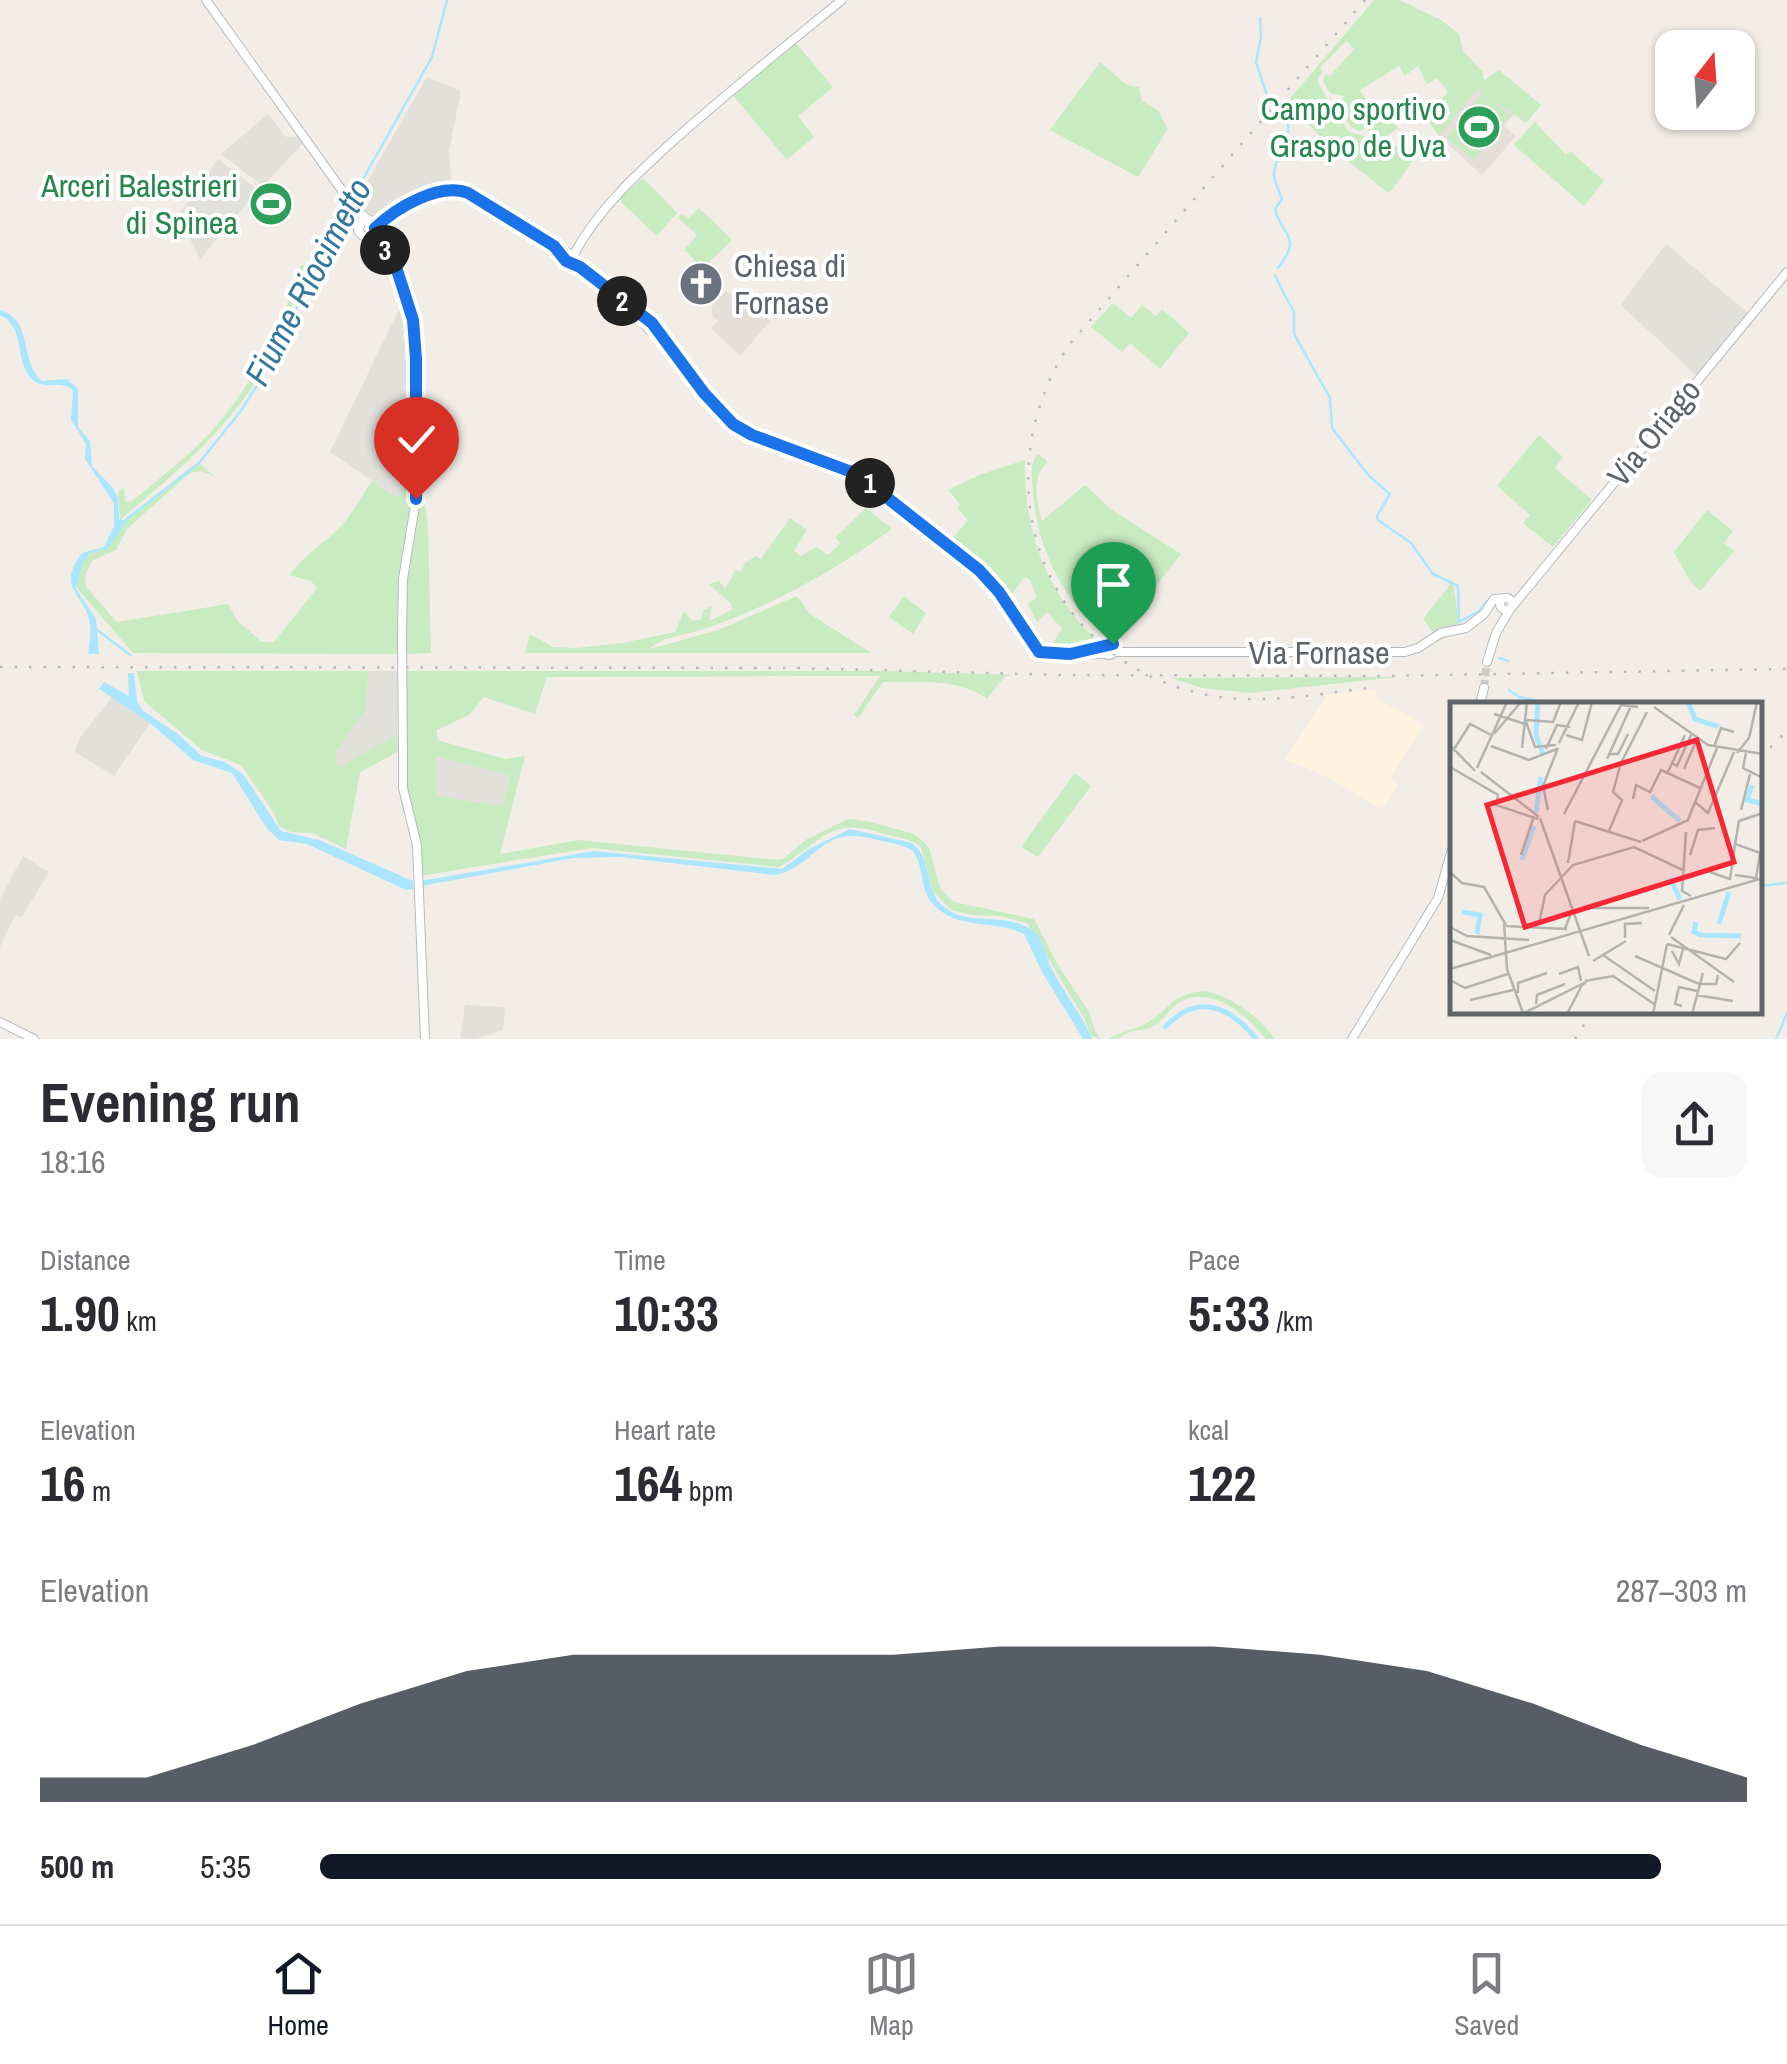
<!DOCTYPE html>
<meta charset="utf-8">
<style>
body{margin:0;font-family:"Archivo Narrow",sans-serif;background:#f7f7f7;color:#2b2b33;height:100vh;display:flex;flex-direction:column;font-size:38px;white-space:nowrap}
*{box-sizing:border-box;margin:0}
p{font-size:32px;color:#7c7c81}
.icon{flex:none;width:55px;height:55px;fill:none;stroke:currentColor;stroke-width:2;stroke-linecap:round;stroke-linejoin:round}
.map{position:relative;height:1039px;overflow:hidden}
.sheet{display:flex;flex-direction:column;background:#fff;flex:1}
.sheet>*{flex:none}
.needle{width:65px;rotate:17deg}
.tools{position:absolute;left:1655px;top:30px;display:grid;gap:20px}
.tools a{display:grid;place-items:center;width:100px;height:100px;border-radius:20px;background:#fff;box-shadow:0 2px 8px #0004;font-size:50px}
.pin{position:absolute;display:grid;place-items:center;width:85px;height:85px;color:#fff;margin:-102px -42px;border-radius:50% 50% 50% 0;rotate:-45deg;box-shadow:0 0 10px #0007}
.pin .icon{rotate:45deg}
.km{position:absolute;width:50px;height:50px;margin:-25px;border-radius:50%;background:#222;color:#fff;font-size:28px;line-height:50px;text-align:center}
.round{display:grid;place-items:center;flex:none;width:105px;height:105px;border-radius:20px;background:#f7f7f7}
.summary{display:flex;align-items:center;justify-content:space-between;height:170px;padding:0 40px}
h1{font-size:55px;font-weight:800;line-height:75px}
.figures{display:grid;grid-template-columns:repeat(3,1fr);gap:15px;height:170px;padding:10px 40px}
.figures div{display:grid;align-content:center}
.figures b{font-size:50px;font-weight:800}
.figures small{font-size:28px;font-weight:400}
.figures p{font-size:28px}
.chart{height:280px;padding:20px 40px}
.chart p{display:flex;justify-content:space-between}
.chart svg{width:100%;height:180px;margin-top:10px;fill:#111827;opacity:.7}
ul{padding:0 40px;list-style:none;font-size:32px}
li{display:grid;grid-template-columns:160px 120px 1fr;align-items:center;height:75px}
li i{height:25px;border-radius:12px;background:#111827}
.menu{display:flex;justify-content:space-around;align-items:center;height:140px;border-top:2px solid #e1e1e2;background:#fff;font-size:28px;color:#7c7c81}
.menu a{display:grid;justify-items:center;gap:5px}
.menu .on{color:#111827}
.map>svg:first-child{display:block}
.commercial{fill:#fff3df}
.industrial{fill:#e2e0db}
.education{fill:#e4dfd8}
.green{fill:#c8ebc2;fill-rule:evenodd}
.water{fill:#aae6ff}
.lines{fill:none;stroke-linecap:round;stroke-linejoin:round}
.stream{stroke:#aae6ff;stroke-width:2.5}
.canal{stroke:#aae6ff;stroke-width:5}
.secondary-tunnel{stroke:#cdccc7;stroke-width:8;stroke-dasharray:8 4;stroke-linecap:butt}
.secondary-casing{stroke:#b5bbbf;stroke-width:10}
.secondary{stroke:#fff;stroke-width:8}
.rail{stroke:#b6b7b8;stroke-width:2.5;stroke-dasharray:2.5 12;stroke-linecap:butt}
.secondary-bridge-casing{stroke:#b5bbbf;stroke-width:10;stroke-linecap:butt}
.secondary-bridge{stroke:#fff;stroke-width:8}
.route-casing{stroke:#fff;stroke-width:20}
.route{stroke:#1a73e8;stroke-width:12}
.labels{text-anchor:middle;stroke-width:8;stroke-linejoin:round;paint-order:stroke}
.leisure-label{font-size:32px;fill:#27864d;stroke:#fff;text-anchor:end}
.worship-label{font-size:32px;fill:#5b616d;stroke:#fff;text-anchor:start}
.street-label{font-size:32px;fill:#5e6468;stroke:#fff}
.water-label{font-size:35px;font-style:italic;fill:#34789f;stroke:#fff}
.inset-river{fill:none;stroke:#aae6ff;stroke-width:5}
.inset-road{fill:none;stroke:#b3b3b0;stroke-width:2.5}
.view{fill:#f82736;fill-opacity:0.15;stroke:#f82736;stroke-width:5}
.inset-edge{fill:none;stroke:#5e6468;stroke-width:5}
</style>
<div class="map">
<svg width="1787" height="1039" viewBox="0 0 1787 1039">
<rect width="100%" height="100%" fill="#f2eee7"/>
<path class="commercial" d="M1375,689L1380,701L1410,716L1423,726L1390,778L1398,785L1382,809L1331,779L1285,759L1327,695Z"/>
<g class="industrial">
<path d="M427,77L461,91L449,151L452,187L408,200L373,219L359,202V196Z"/>
<path d="M268,114L286,137L300,136L304,142L263,186L221,154Z"/>
<path d="M218,159L258,190L200,259L178,215Z"/>
<path d="M1666,244L1748,313L1696,375L1621,305Z"/>
<path d="M401,305L408,350L413,477L397,498L330,452Z"/>
<path d="M368,671H397V734L341,768L336,763V751L366,710Z"/>
<path d="M112,697L150,723L114,776L75,752L79,739Z"/>
<path d="M435,755L510,774L502,806L435,796Z"/>
<path d="M23,856L49,872L22,917L15,916L0,947V899Z"/>
<path d="M465,1005L505,1007L503,1030L475,1039H460Z"/>
</g>
<g class="education">
<path d="M1474,89H1483L1514,114L1504,126L1516,136L1482,175L1439,136Z"/>
<path d="M735,289L770,321L740,356L711,328L718,321L712,315V306L726,291L731,294Z"/>
</g>
<g class="green">
<path d="M1374,0H1400L1441,20L1459,34L1463,51L1482,71L1484,80L1499,70L1541,105L1526,123L1487,96L1510,116L1474,160L1447,138L1483,93L1477,89L1439,136L1423,114L1436,104L1449,115L1451,113L1440,101L1448,92L1437,78L1427,84L1418,66L1405,76L1399,66L1360,90L1366,100L1361,103L1363,107L1370,104L1373,114L1381,110L1398,128L1385,137L1370,133L1367,127L1360,131L1351,127L1338,106L1344,96L1330,93L1323,81L1326,74L1330,76L1354,49L1346,41L1320,68L1323,71L1318,79L1320,87L1349,132L1419,152L1391,191L1387,192L1331,147L1287,102Z"/>
<path d="M795,42L833,87L798,116L814,137L787,160L732,94Z"/>
<path d="M1100,62L1127,85L1139,87L1142,101L1158,110L1168,129L1138,177L1050,130Z"/>
<path d="M1535,122L1566,155L1570,151L1604,181L1584,206L1514,145Z"/>
<path d="M643,178L677,213L657,236L621,202L620,198Z"/>
<path d="M699,208L732,240L703,268L684,250L697,235L678,218L682,214L688,219Z"/>
<path d="M301,265L309,267C293,299 282,335 264,367C228,431 175,473 120,520L118,492L124,487L125,501L130,502L141,494C161,477 182,461 201,442C248,395 283,328 301,265Z"/>
<path d="M1113,303L1131,318L1142,305L1156,316L1162,309L1189,333L1160,369L1130,343L1122,352L1091,327Z"/>
<path d="M429,426L436,429L438,437L424,477L423,492L428,525L431,653L406,654L407,581L417,519L421,435Z"/>
<path d="M1539,435L1563,457L1555,468L1592,500L1553,547L1523,523L1530,515L1497,486Z"/>
<path d="M1038,454L1048,462C1030,477 1037,502 1042,521L1085,485L1112,510L1181,554L1115,639L1111,632L1103,635C1062,597 1036,546 1033,490C1032,478 1029,463 1038,454Z"/>
<path d="M1025,460C1023,529 1047,596 1099,642L1070,651L1048,650L1062,629L1047,612L1037,622L1028,604L1037,597L1030,580L1025,577L1008,599L988,573L950,542L968,520L957,508L960,504L948,490L979,475Z"/>
<path d="M198,462L214,476L201,471L190,473L128,528L116,550L92,561L85,575L86,587L117,622L228,604L237,620L262,642H274L317,588L311,581L289,575C302,559 316,548 332,535C348,522 360,498 372,481L397,498L413,477L411,516L399,585L398,654L133,653L77,588C75,577 80,566 86,556L108,547L119,527Z"/>
<path d="M866,508L892,529C834,571 775,604 707,628C690,635 663,635 650,649L718,630L797,596L810,614L871,653H525L530,634L553,647L577,648L622,643L675,632L684,611L692,621L700,620L704,610L712,606L709,621L732,610L731,604L709,584L719,581L725,589L736,569L741,572L745,563L756,556L761,559L790,518L807,530L794,551L801,556L816,547L828,555L841,543L835,538Z"/>
<path d="M1707,510L1733,531L1724,543L1734,551L1700,591L1690,581L1674,552Z"/>
<path d="M1453,581L1459,625L1433,632L1423,619Z"/>
<path d="M904,596L926,613L913,634L889,617Z"/>
<path d="M137,671H368L366,710L336,751V763L341,767L397,734L398,752L360,772L346,849L312,833L291,832L279,826L274,813L241,765L202,750L144,701Z"/>
<path d="M406,671H884L1016,675L1005,676L987,699C958,677 918,683 883,682L858,718L854,715L880,676L547,677L535,714L484,697L469,715L437,730V740L505,759L525,756L500,854L579,840L777,860L783,859L807,839L842,822L850,819L871,822L914,834L923,841L929,848L940,888L954,902L1034,919L1058,965L1089,1012L1096,1033L1101,1039L1091,1036L1084,1018L1027,923L1000,916L972,915L951,910L933,891L921,847C910,838 898,838 885,834C827,815 825,841 779,867L591,848L420,876L419,841L407,789ZM436,756L510,775L502,806L436,796Z"/>
<path d="M1398,677L1250,693L1203,688L1171,678Z"/>
<path d="M1075,773L1091,786L1038,857L1021,847Z"/>
<path d="M1207,991C1235,999 1258,1016 1275,1039H1266C1246,1015 1210,982 1177,1004C1168,1010 1163,1021 1154,1026C1146,1031 1138,1029 1130,1032C1121,1036 1120,1039 1108,1039C1120,1032 1133,1030 1145,1024C1171,1009 1171,993 1207,991Z"/>
</g>
<g class="water">
<path d="M0,310C34,320 19,361 42,381L67,379L78,389V427L90,441L92,466L113,488L118,498L119,519L127,521L108,548L89,554L82,564L76,589L96,619L99,654H88C90,641 93,626 87,613C75,587 60,584 82,553L104,547L114,526V503L85,459L86,444L71,420L73,390C59,379 42,392 30,377C14,357 26,328 0,315Z"/>
<path d="M128,673H134L137,701L142,710L178,734L202,756L225,762L243,774L281,831L319,840L413,881V889L406,890L307,844L279,840L266,827L232,773L193,760L150,723L99,689L104,682L129,696Z"/>
<path d="M850,829L912,843C933,859 924,889 942,905C964,925 991,915 1017,923C1024,925 1032,929 1037,935C1044,945 1047,960 1053,971C1065,995 1082,1014 1092,1039H1083L1042,972L1024,934C994,919 956,931 932,903C919,888 925,866 912,850C900,843 887,843 874,839C819,824 816,868 774,875L620,857L574,858L421,886V881L594,851L782,869L809,849Z"/>
</g>
<g class="lines">
<g class="stream">
<path d="M1260,18L1261,37L1256,62L1269,102"/>
<path d="M1278,268C1303,235 1283,239 1275,209L1282,199C1280,192 1274,182 1274,175C1274,153 1301,131 1281,111"/>
<path d="M1275,276L1294,312V334L1330,398L1332,428L1369,476L1390,494L1377,516L1378,520L1411,543L1433,574L1458,586L1459,622L1479,611L1487,601"/>
<path d="M124,521L199,463L240,412L267,370L332,234L432,57L447,0"/>
<path d="M96,629L130,655"/>
<path d="M1499,658L1508,661"/>
<path d="M1509,690L1519,697L1556,704"/>
<path d="M1760,886L1787,883"/>
<path d="M1776,1039L1787,1013"/>
</g>
<path class="canal" d="M1165,1027C1197,993 1229,1005 1256,1039"/>
<path class="secondary-tunnel" d="M1484,688L1487,662"/>
<defs>
<g id="secondary">
<path d="M206,0L356,210L369,220"/>
<path d="M383,220L362,221L358,231L363,236H370C388,212 436,181 468,193L573,256"/>
<path d="M375,229L397,270L407,299L415,340L416,499L403,579L402,638"/>
<path d="M573,256C598,208 641,170 681,134C733,88 788,44 842,0"/>
<path d="M573,258L648,322"/>
<path d="M650,322L653,327L649,330L645,325Z"/>
<path d="M653,327L712,404L733,424L752,435L857,473L979,570L999,592L1039,652L1052,655L1106,654"/>
<circle cx="1506" cy="604" r="6"/>
<path d="M1512,607L1787,272"/>
<circle cx="1109" cy="649" r="6"/>
<path d="M1084,651L1107,644"/>
<path d="M1114,652H1405L1418,648L1441,633L1466,628L1484,614L1494,599L1506,598"/>
<path d="M1487,662L1496,633L1511,608"/>
<path d="M1480,704L1484,688"/>
<path d="M403,756V788L417,845L425,1039"/>
<path d="M0,1022L34,1039"/>
<path d="M1352,1039L1438,898L1452,849"/>
</g>
</defs>
<use href="#secondary" class="secondary-casing"/>
<use href="#secondary" class="secondary"/>
<g class="rail">
<path d="M1365,0L1069,345C983,476 1037,652 1194,692C1252,707 1311,695 1368,688"/>
<path d="M0,667L797,668L1063,675L1386,676L1787,669"/>
<path d="M1760,758L1787,731"/>
<path d="M1575,1039L1592,1012"/>
</g>
<defs>
<path id="secondary-bridge" d="M402,638L403,756"/>
</defs>
<use href="#secondary-bridge" class="secondary-bridge-casing"/>
<use href="#secondary-bridge" class="secondary-bridge"/>
</g>
<g class="lines">
<defs>
<path id="route" d="M416,499V359L413,320L397,270L375,228C396,208 439,182 468,193L554,246L566,261L580,267L652,323L704,393L733,424L752,435L857,474L979,570L999,592L1039,652L1070,654L1113,644"/>
</defs>
<use href="#route" class="route-casing"/>
<use href="#route" class="route"/>
</g>
<defs>
<symbol id="stadium-disc" viewBox="-11 -11 22 22"><circle r="9.5" fill="#2e9e5b" stroke="#fff"/><path d="M0-5a6.5 5 0 1 0 0 10a6.5 5 0 1 0 0-10ZM-3.5-1.8h7v3.6h-7Z" fill="#fff"/></symbol>
<symbol id="church-disc" viewBox="-11 -11 22 22"><circle r="9.5" fill="#6b7280" stroke="#fff"/><path d="M-1.2-6h2.4v3.5h3.3v2.4h-3.3V6h-2.4V-.1h-3.3v-2.4h3.3Z" fill="#fff"/></symbol>
</defs>
<g fill-rule="evenodd">
<use href="#stadium-disc" x="1454" y="102" width="50" height="50"/>
<use href="#stadium-disc" x="246" y="179" width="50" height="50"/>
<use href="#church-disc" x="676" y="259" width="50" height="50"/>
</g>
<g class="labels">
<g class="leisure-label">
<text x="1446" y="120">Campo sportivo<tspan x="1446" dy="37">Graspo de Uva</tspan></text>
<text x="238" y="197">Arceri Balestrieri<tspan x="238" dy="37">di Spinea</tspan></text>
</g>
<g class="worship-label">
<text x="734" y="277">Chiesa di<tspan x="734" dy="37">Fornase</tspan></text>
</g>
<g class="street-label">
<text transform="translate(1654 433) rotate(-51)" y="11">Via Oriago</text>
<text x="1319" y="664">Via Fornase</text>
</g>
<g class="water-label">
<text transform="translate(308 282) rotate(-62)" y="12">Fiume Riocimetto</text>
</g>
</g>
<g transform="translate(1450 702)">
<rect width="312" height="312" fill="#f2eee7"/>
<path class="inset-river" d="M88,0L86,33L93,52M238,0L245,17L269,25M302,83L297,98L313,102M201,94L230,119M86,111L91,75M72,158L84,124M209,184L221,178L230,197M12,210L30,213L27,232M246,220L244,230L250,233L291,234M269,222L279,190"/>
<path class="inset-road" d="M204,5L258,43L313,52M44,12L75,22M75,17L85,45L106,43M77,18L103,20L111,0M44,32L71,0M116,33L132,38L142,0M109,41L129,0M0,43L25,69M41,44L79,58L107,47M264,45L271,26L284,30M72,46L77,0M96,47L107,23L120,25M3,49L20,22L43,34M287,51L299,36L307,0M296,51L293,66L313,76M160,52H168L178,32M157,57L181,4M222,61L227,64L241,33M170,63L197,10M0,65L48,93L46,103L88,117M27,66L57,0M234,67L247,37M31,70L89,115M218,70L235,33M183,97L186,83L200,90L211,68L250,86M245,100L258,111L284,50M98,108L93,84L108,46M291,108L300,72M313,111L289,119L285,142L313,152M114,112L171,3L188,5M90,116L139,254M125,119L191,140M237,120L267,46M159,129L172,98L163,90L170,64M236,130L232,189L241,194M192,139L236,119M71,153L83,117M240,153L248,128L265,126M118,161L125,119M0,170L12,181L34,185L56,223M260,170L280,177L285,143M285,173L306,176L310,151M54,221L57,267L73,311M89,222L95,193L123,163L184,145L235,169M56,224L117,227M0,225L17,234L79,238M115,227L121,211L135,206H199M219,233L234,203M221,235L284,280M175,236V222L192,221M0,238L41,253M217,242L276,257L290,241M222,249L229,262L233,247M153,253L205,289M185,254L249,282H266L268,273M143,259L176,239M0,267L313,176M109,272L128,265L131,279M0,278L15,286L58,272M135,279L163,274L204,302M68,291V281L97,271M246,293L283,299M20,298L63,288M86,302L87,293L115,282M232,304L225,302L229,285L247,289M72,312L136,280L132,283M117,312L132,283M203,312L217,242M242,312L253,271"/>
<path class="view" d="M247,38L284,160L75,225L37,103Z"/>
<rect width="312" height="312" class="inset-edge"/>
</g>
</svg>
<div class="tools">
<a><svg class="needle" viewBox="-14 -14 28 28"><path d="M0-13l5 13h-10z" fill="#e53935"/><path d="M0 13l5-13h-10z" fill="#7c7c81"/></svg></a>
</div>
<div class="pin" style="left:1113px;top:644px;background:#1e9e55"><svg class="icon" aria-label="arrive" viewBox="0 0 24 24"><path d="M6 21V4h12l-3 4 3 4H6"/></svg></div>
<div class="pin" style="left:416px;top:499px;background:#d93025"><svg class="icon" aria-label="check" viewBox="0 0 24 24"><path d="M5 12l5 5 9-10"/></svg></div>
<b class="km" style="left:870px;top:483px">1</b>
<b class="km" style="left:622px;top:301px">2</b>
<b class="km" style="left:385px;top:250px">3</b>
</div>
<section class="sheet">
<div class="summary"><div><h1>Evening run</h1><p>18:16</p></div><a class="round"><svg class="icon" aria-label="share" viewBox="0 0 24 24"><path d="M12 15V3M7 8l5-5 5 5M5 13v7h14v-7"/></svg></a></div>
<div class="figures">
<div><p>Distance</p><b>1.90<small> km</small></b></div>
<div><p>Time</p><b>10:33</b></div>
<div><p>Pace</p><b>5:33<small> /km</small></b></div>
</div>
<div class="figures">
<div><p>Elevation</p><b>16<small> m</small></b></div>
<div><p>Heart rate</p><b>164<small> bpm</small></b></div>
<div><p>kcal</p><b>122</b></div>
</div>
<div class="chart"><p><span>Elevation</span>287–303 m</p>
<svg viewBox="0 0 160 44" preserveAspectRatio="none"><path d="M0 44V38L10 38L20 30L30 20L40 12L50 8L60 8L70 8L80 8L90 6L100 6L110 6L120 8L130 12L140 20L150 30L160 38V44z"/></svg>
</div>
<ul>
<li><b>500 m</b>5:35<i style="width:94%"></i></li>
</ul>
</section>
<nav class="menu">
<a class="on"><svg class="icon" aria-label="home" viewBox="0 0 24 24"><path d="M3 11l9-7 9 7M6 9v11h12V9"/></svg>Home</a>
<a><svg class="icon" aria-label="map" viewBox="0 0 24 24"><path d="M3 6l6-2 6 2 6-2v14l-6 2-6-2-6 2zM9 4v14M15 6v14"/></svg>Map</a>
<a><svg class="icon" aria-label="saved" viewBox="0 0 24 24"><path d="M7 4h10v16l-5-4-5 4z"/></svg>Saved</a>
</nav>
